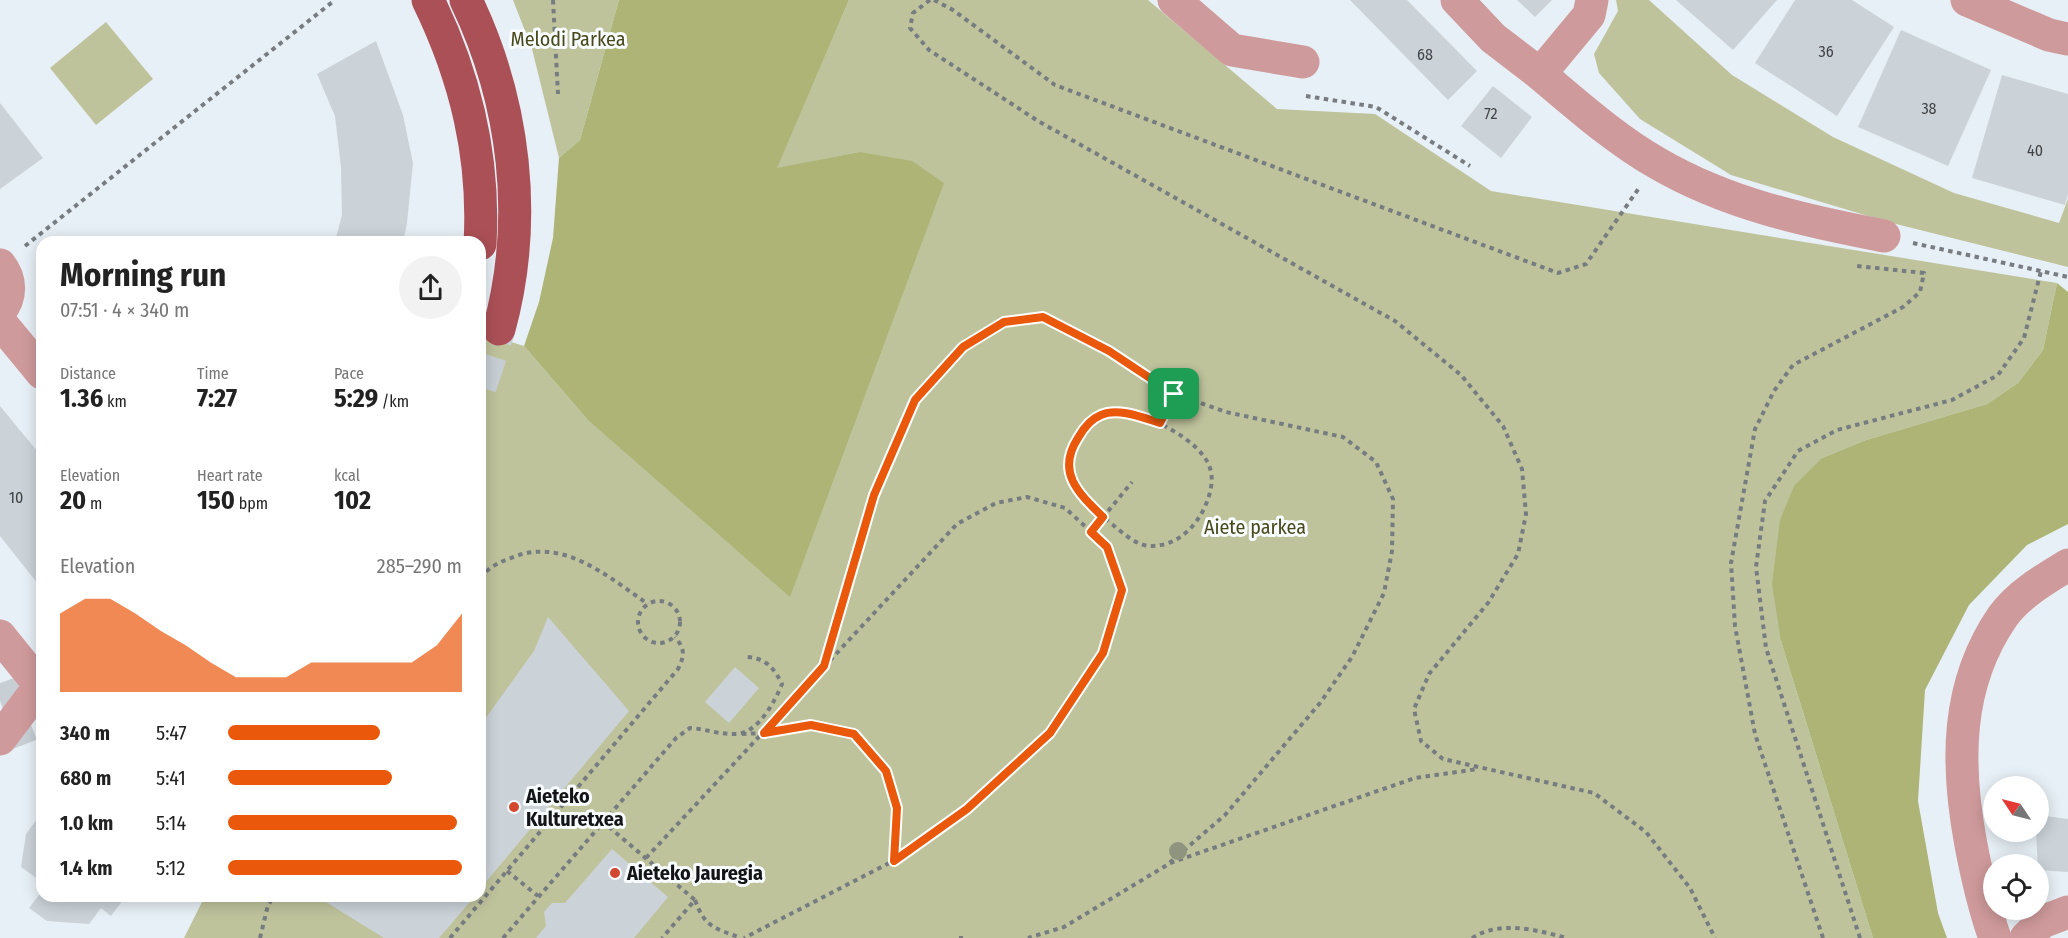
<!DOCTYPE html>
<meta charset="utf-8">
<style>
body{margin:0;font-family:"Fira Sans Condensed",sans-serif;background:#f2f2f2;color:#222;height:100vh;display:flex;flex-direction:column;font-size:22px;white-space:nowrap}
*{box-sizing:border-box;margin:0}
p{font-size:20px;color:#767676}
.icon{flex:none;width:33px;height:33px;fill:none;stroke:currentColor;stroke-width:2;stroke-linecap:round;stroke-linejoin:round}
.map{position:relative;flex:1;overflow:hidden}
.sheet{position:absolute;left:36px;top:236px;width:450px;height:666px;display:flex;flex-direction:column;background:#fff;border-radius:18px;box-shadow:0 3px 15px #0003}
.sheet>*{flex:none}
.needle{width:39px;rotate:305deg}
.buttons{position:absolute;left:1983px;top:776px;display:grid;gap:12px}
.buttons a{display:grid;place-items:center;width:66px;height:66px;border-radius:50%;background:#fff;box-shadow:0 3px 15px #0003;font-size:30px}
.pin{position:absolute;display:grid;place-items:center;width:51px;height:51px;color:#fff;margin:-26px;border-radius:12px;box-shadow:0 3px 9px #0006}
.round{display:grid;place-items:center;flex:none;width:63px;height:63px;border-radius:32px;background:#f2f2f2}
.overview{display:flex;align-items:center;justify-content:space-between;height:102px;padding:0 24px}
h1{font-size:33px;font-weight:700;line-height:45px}
.stats{display:grid;grid-template-columns:repeat(3,1fr);gap:9px;height:102px;padding:6px 24px}
.stats div{display:grid;align-content:center}
.stats b{font-size:26px;font-weight:700}
.stats small{font-size:16px;font-weight:400}
.stats p{font-size:16px}
.chart{height:168px;padding:12px 24px}
.chart p{display:flex;justify-content:space-between}
.chart svg{width:100%;height:108px;margin-top:6px;fill:#ea580c;opacity:.7}
ul{padding:0 24px;list-style:none;font-size:20px}
li{display:grid;grid-template-columns:96px 72px 1fr;align-items:center;height:45px}
li i{height:15px;border-radius:8px;background:#ea580c}
.map>svg:first-child{display:block}
.green{fill:#bfc39c}
.forest{fill:#aeb376}
.building{fill:#cbd3d9}
.lines{fill:none;stroke-linecap:round;stroke-linejoin:round}
.major-tunnel{stroke:#c7cfd4;stroke-width:33;stroke-dasharray:33 16;stroke-linecap:butt}
.path{stroke:#777c80;stroke-width:4;stroke-dasharray:4.5 4.5;stroke-linecap:butt}
.minor{stroke:#cf9a9b;stroke-width:33}
.major{stroke:#ac5057;stroke-width:33}
.tree{fill:#8f947e}
.route-casing{stroke:#fff;stroke-width:12}
.route{stroke:#ea580c;stroke-width:8}
.poi-dot{fill:#d2472d;stroke:#f9fcff;stroke-width:2}
.labels{text-anchor:middle;stroke-width:6;stroke-linejoin:round;paint-order:stroke}
.number-label{font-size:16px;fill:#404447}
.park-label{font-size:20px;fill:#47491b;stroke:#f9fcff}
.poi-label{font-size:20px;font-weight:bold;fill:#121416;stroke:#f9fcff;text-anchor:start}
</style>
<div class="map">
<svg width="2068" height="938" viewBox="0 0 2068 938">
<rect width="100%" height="100%" fill="#e7f0f6"/>
<g class="green">
<path d="M513,0H619L580,140L559,158L532,49Z"/>
<path d="M849,0H1148L1277,109L1375,114L1491,191L2057,283L2043,350L2018,383L1987,404L1866,440L1822,458L1781,641L1873,938H184L205,896H480V344L485,334L524,346L587,419L859,152L776,169Z"/>
<path d="M1616,0H1649L1732,75L1833,137L1954,193L2059,223L2068,199V267L1888,222L1731,175L1640,119L1599,73L1594,54L1618,11Z"/>
<path d="M106,22L153,79L96,125L50,68Z"/>
</g>
<g class="forest">
<path d="M619,0H849L777,168L859,152L912,161L944,183L790,597L587,419L524,346L539,302L553,238L559,158L580,140Z"/>
<path d="M2057,283L2068,292V524L2027,545L1969,605L1925,690L1918,801L1938,913L1947,938H1873L1781,641L1772,584L1780,520L1794,486L1822,458L1866,440L1987,404L2018,383L2043,350Z"/>
</g>
<g class="building">
<path d="M1350,0H1407L1477,71L1448,100Z"/>
<path d="M1517,0H1552L1535,17Z"/>
<path d="M1676,0H1777L1733,50Z"/>
<path d="M1795,0H1852L1894,27L1837,116L1755,63Z"/>
<path d="M1901,30L1991,70L1948,166L1858,127Z"/>
<path d="M376,41L403,115L413,163L407,223L403,242H335L342,215L341,167L335,116L317,74Z"/>
<path d="M2002,75L2068,94V194L2065,205L1972,178Z"/>
<path d="M1493,86L1532,117L1501,158L1461,126Z"/>
<path d="M0,103L43,158L0,189Z"/>
<path d="M0,406L42,457V589L0,536Z"/>
<path d="M548,617L629,711L480,889V726L534,651Z"/>
<path d="M735,667L759,688L729,723L705,702Z"/>
<path d="M42,812V882L21,867L26,834Z"/>
<path d="M2038,815L2068,819V872L2038,870L2036,831H2038Z"/>
<path d="M612,849L668,897L634,938H536L546,926L544,912L552,903H565Z"/>
<path d="M42,891V896H126L111,916L101,908L89,924L47,921L29,908Z"/>
<path d="M325,896H475L439,938H384L321,899Z"/>
</g>
<g class="lines">
<g class="major-tunnel">
<path d="M480,387L499,329"/>
<path d="M0,701L42,685"/>
<path d="M0,736L42,720"/>
</g>
<g class="path">
<path d="M553,0L558,94"/>
<path d="M930,0L913,13L910,28L929,50L1038,121L1395,321L1461,375L1503,426L1522,469L1526,514L1518,554L1488,603L1429,674L1414,709L1421,741L1443,759L1594,793L1646,832L1690,888L1715,938"/>
<path d="M934,0L953,10L1055,85L1558,273L1586,264L1639,188"/>
<path d="M1306,96L1376,107L1470,166"/>
<path d="M1913,243L2068,277"/>
<path d="M25,246L335,0"/>
<path d="M1102,414C1111,414 1121,413 1129,414C1154,417 1202,442 1210,468C1215,483 1208,503 1200,516C1189,533 1174,545 1153,546C1138,547 1124,534 1113,525C1069,489 1048,455 1102,414Z"/>
<path d="M1160,423L1175,394"/>
<path d="M1091,532L1132,482"/>
<path d="M480,578C488,568 499,562 511,558C562,536 607,576 648,604"/>
<circle cx="659" cy="622" r="21"/>
<path d="M824,666L874,495L915,400L963,347L1004,322L1043,317L1109,351L1175,394L1226,412L1343,437L1376,462L1393,499L1392,551L1384,593L1352,657L1320,703L1225,815L1167,865L1064,927L1028,938"/>
<path d="M742,734L764,733L811,725L854,734L887,771L897,808L894,860"/>
<path d="M602,821L695,900L662,938"/>
<path d="M646,858L957,524L996,503L1027,497L1065,508L1108,547L1122,590L1103,653L1050,733L967,809L893,861L744,938"/>
<path d="M1170,863L1415,778L1478,769"/>
<path d="M507,871L538,896"/>
<path d="M695,900C705,928 715,928 741,938"/>
<path d="M260,938L268,905L274,896"/>
<path d="M450,938L678,669C685,655 685,649 675,637"/>
<path d="M503,938L676,738L690,728C706,729 721,735 737,734C759,732 775,701 782,684C773,666 764,657 744,657"/>
<path d="M959,938H963"/>
<path d="M1472,938C1501,920 1536,930 1567,938"/>
<path d="M1823,938L1755,734L1735,626L1731,563L1755,429L1774,391L1793,365L1903,307L1920,292L1924,273L1857,266"/>
<path d="M1860,938L1766,648L1756,567L1765,501L1798,451L1837,430L1952,400L1998,375L2024,338L2041,271"/>
</g>
<g class="minor">
<path d="M1174,0L1232,50L1303,62"/>
<path d="M1457,0L1493,38L1540,74L1589,15L1592,0"/>
<path d="M1967,0L2049,35L2068,39"/>
<path d="M1540,74C1577,105 1615,139 1657,163C1727,204 1806,221 1884,236"/>
<path d="M0,265C11,279 12,297 0,311"/>
<path d="M0,322L42,373"/>
<path d="M0,636L42,688"/>
<path d="M0,739L40,686"/>
<path d="M1995,938C1984,908 1977,876 1971,845C1956,765 1955,685 2003,616C2019,594 2045,579 2068,565"/>
<path d="M2026,938L2042,922L2068,912"/>
</g>
<g class="major">
<path d="M428,0C466,78 485,157 480,244"/>
<path d="M466,0C515,102 529,219 499,329"/>
</g>
</g>
<circle class="tree" cx="1178" cy="851" r="9"/>
<g class="lines">
<defs>
<path id="route" d="M1043,317L1109,351L1174,394L1160,423C1144,418 1118,407 1101,415C1091,419 1083,429 1078,438C1056,472 1078,493 1103,517L1091,532L1107,547L1122,590L1103,653L1050,733L967,809L894,861L897,808L886,771L854,734L811,725L764,733L824,666L874,495L915,400L963,347L1004,322Z"/>
</defs>
<use href="#route" class="route-casing"/>
<use href="#route" class="route"/>
</g>
<g class="poi-dot">
<circle cx="514" cy="807" r="6"/>
<circle cx="615" cy="873" r="6"/>
</g>
<g class="labels">
<g class="number-label">
<text x="1826" y="57">36</text>
<text x="1425" y="60">68</text>
<text x="1929" y="114">38</text>
<text x="1491" y="119">72</text>
<text x="2035" y="156">40</text>
<text x="16" y="503">10</text>
</g>
<g class="park-label">
<text x="568" y="46">Melodi Parkea</text>
<text x="1255" y="534">Aiete parkea</text>
</g>
<g class="poi-label">
<text x="526" y="803">Aieteko<tspan x="526" dy="23">Kulturetxea</tspan></text>
<text x="627" y="880">Aieteko Jauregia</text>
</g>
</g>
</svg>
<div class="buttons">
<a><svg class="needle" viewBox="-14 -14 28 28"><path d="M0-13l5 13h-10z" fill="#e53935"/><path d="M0 13l5-13h-10z" fill="#767676"/></svg></a>
<a><svg class="icon" aria-label="locate" viewBox="0 0 24 24"><circle cx="12" cy="12" r="6"/><path d="M12 2v4M12 18v4M2 12h4M18 12h4"/></svg></a>
</div>
<div class="pin" style="left:1174px;top:394px;background:#1e9e55"><svg class="icon" aria-label="arrive" viewBox="0 0 24 24"><path d="M6 21V4h12l-3 4 3 4H6"/></svg></div>
<section class="sheet">
<div class="overview"><div><h1>Morning run</h1><p>07:51 · 4 × 340 m</p></div><a class="round"><svg class="icon" aria-label="share" viewBox="0 0 24 24"><path d="M12 15V3M7 8l5-5 5 5M5 13v7h14v-7"/></svg></a></div>
<div class="stats">
<div><p>Distance</p><b>1.36<small> km</small></b></div>
<div><p>Time</p><b>7:27</b></div>
<div><p>Pace</p><b>5:29<small> /km</small></b></div>
</div>
<div class="stats">
<div><p>Elevation</p><b>20<small> m</small></b></div>
<div><p>Heart rate</p><b>150<small> bpm</small></b></div>
<div><p>kcal</p><b>102</b></div>
</div>
<div class="chart"><p><span>Elevation</span>285–290 m</p>
<svg viewBox="0 0 160 44" preserveAspectRatio="none"><path d="M0 44V12L10 6L20 6L30 12L40 19L50 25L60 32L70 38L80 38L90 38L100 32L110 32L120 32L130 32L140 32L150 25L160 12V44z"/></svg>
</div>
<ul>
<li><b>340 m</b>5:47<i style="width:65%"></i></li>
<li><b>680 m</b>5:41<i style="width:70%"></i></li>
<li><b>1.0 km</b>5:14<i style="width:98%"></i></li>
<li><b>1.4 km</b>5:12<i style="width:100%"></i></li>
</ul>
</section>
</div>
